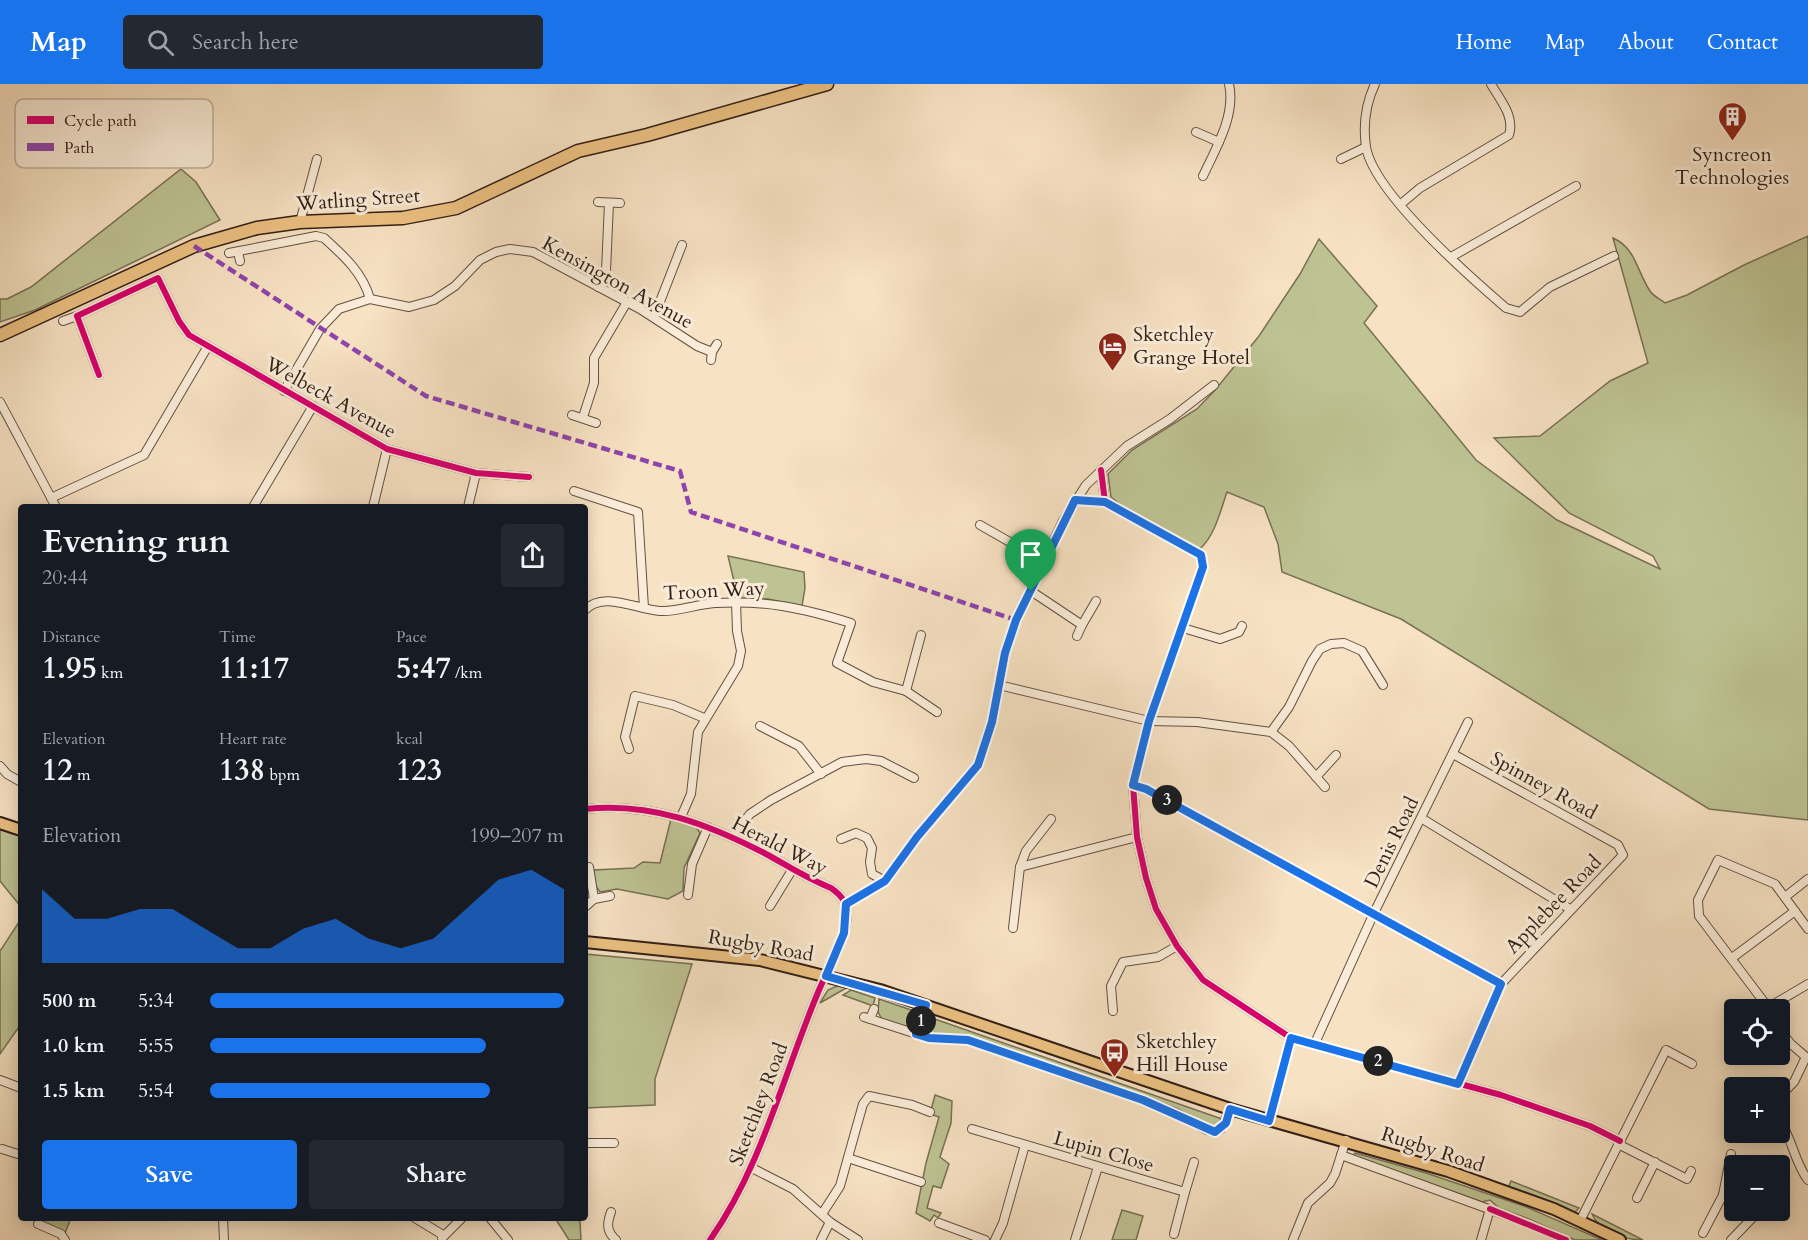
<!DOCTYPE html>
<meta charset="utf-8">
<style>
body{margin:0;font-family:Cardo,serif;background:#242831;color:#f1f3f6;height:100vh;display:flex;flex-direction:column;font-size:22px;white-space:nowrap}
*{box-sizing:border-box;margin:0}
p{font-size:20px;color:#9ea1a6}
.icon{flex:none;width:33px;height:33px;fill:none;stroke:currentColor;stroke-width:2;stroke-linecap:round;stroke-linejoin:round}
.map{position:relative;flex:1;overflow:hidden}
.drawer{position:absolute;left:18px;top:420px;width:570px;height:717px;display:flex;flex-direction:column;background:#171b24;border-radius:6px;box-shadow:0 3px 15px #0003}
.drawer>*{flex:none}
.controls{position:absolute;left:1724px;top:915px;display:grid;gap:12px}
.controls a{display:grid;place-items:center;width:66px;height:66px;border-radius:6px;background:#171b24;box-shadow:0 3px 15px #0003;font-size:30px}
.pin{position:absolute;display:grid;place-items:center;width:51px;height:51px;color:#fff;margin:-62px -26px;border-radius:50% 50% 50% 0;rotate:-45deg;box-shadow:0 0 6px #0007}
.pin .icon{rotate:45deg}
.km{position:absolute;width:30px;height:30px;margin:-15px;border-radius:50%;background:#222;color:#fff;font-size:16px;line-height:30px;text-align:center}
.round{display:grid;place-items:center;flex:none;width:63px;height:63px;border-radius:6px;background:#242831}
.overview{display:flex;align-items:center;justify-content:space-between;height:102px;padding:0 24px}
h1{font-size:33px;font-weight:700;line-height:45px}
.metrics{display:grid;grid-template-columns:repeat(3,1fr);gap:9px;height:102px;padding:6px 24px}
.metrics div{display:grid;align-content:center}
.metrics b{font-size:30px;font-weight:700}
.metrics small{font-size:16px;font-weight:400}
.metrics p{font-size:16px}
.chart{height:168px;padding:12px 24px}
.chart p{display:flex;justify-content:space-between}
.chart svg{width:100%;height:108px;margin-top:6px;fill:#1a73e8;opacity:.7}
.cta{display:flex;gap:12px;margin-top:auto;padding:12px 24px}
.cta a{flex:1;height:69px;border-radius:6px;background:#1a73e8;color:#fff;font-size:24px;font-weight:700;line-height:69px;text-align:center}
.cta a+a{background:#242831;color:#f1f3f6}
ul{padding:0 24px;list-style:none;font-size:20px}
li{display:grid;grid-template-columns:96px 72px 1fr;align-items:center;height:45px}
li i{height:15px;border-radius:8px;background:#1a73e8}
header{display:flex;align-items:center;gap:36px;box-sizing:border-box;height:84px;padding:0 30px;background:#1a73e8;color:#fff}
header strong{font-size:28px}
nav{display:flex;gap:33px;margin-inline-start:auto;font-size:21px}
.search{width:420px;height:54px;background:#242831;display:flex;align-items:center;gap:15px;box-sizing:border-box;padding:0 21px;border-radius:6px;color:#9ea1a6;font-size:22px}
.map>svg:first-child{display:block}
.green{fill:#bec393;stroke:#787155;stroke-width:1.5}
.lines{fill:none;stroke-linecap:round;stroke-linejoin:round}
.minor-casing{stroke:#635042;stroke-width:10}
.major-casing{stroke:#321f17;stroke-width:14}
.highway-casing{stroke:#321f17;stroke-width:15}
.minor{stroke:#faecd8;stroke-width:8}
.major{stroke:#ecc182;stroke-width:10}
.highway{stroke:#ecc182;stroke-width:12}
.quiet{stroke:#8e44ad;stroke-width:4.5;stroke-dasharray:9 4.5;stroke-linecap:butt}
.cycleway-casing{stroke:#faecd8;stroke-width:10}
.cycleway{stroke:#d6006c;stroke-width:6}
.route-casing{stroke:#fff;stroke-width:12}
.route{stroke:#1a73e8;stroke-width:8}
.labels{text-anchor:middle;stroke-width:6;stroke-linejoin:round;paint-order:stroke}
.poi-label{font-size:20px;fill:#321f17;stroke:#faecd8;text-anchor:start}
.street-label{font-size:20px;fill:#321f17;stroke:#faecd8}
.key{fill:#faecd8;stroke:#beae9e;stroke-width:1.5}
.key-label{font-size:16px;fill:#321f17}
</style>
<header>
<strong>Map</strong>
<div class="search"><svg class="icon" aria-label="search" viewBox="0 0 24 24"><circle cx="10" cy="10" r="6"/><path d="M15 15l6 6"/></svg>Search here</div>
<nav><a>Home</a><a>Map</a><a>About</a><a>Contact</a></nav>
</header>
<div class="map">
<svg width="1808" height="1156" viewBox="0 0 1808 1156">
<rect width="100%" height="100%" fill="#f7e2c3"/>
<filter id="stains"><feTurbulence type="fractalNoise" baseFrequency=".00333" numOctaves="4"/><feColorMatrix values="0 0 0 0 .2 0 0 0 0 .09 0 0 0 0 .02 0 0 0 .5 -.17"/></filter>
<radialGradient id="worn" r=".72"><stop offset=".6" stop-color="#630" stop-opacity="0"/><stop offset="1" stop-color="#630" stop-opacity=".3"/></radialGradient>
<g class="green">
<path d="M181,85L196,98L220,136L35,226L0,238V215H7L31,203Z"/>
<path d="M1808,152V736L1709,725L1401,535L1282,488L1278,460L1264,423L1227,408C1220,428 1215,451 1200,465C1168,455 1136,434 1111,413L1108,390L1132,366L1197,325L1216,305L1259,252L1300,190L1319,155L1377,222L1364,239L1476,376L1557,436L1660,485L1653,472L1569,429L1494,354L1540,352L1610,297L1648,279L1613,154C1636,164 1637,188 1650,207C1653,212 1660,215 1665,219L1687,211L1744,181Z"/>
<path d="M728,472L804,488L805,504L802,522L768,515L738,514Z"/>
<path d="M671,735L696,743L700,749L684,784L683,807L668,815L617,805L600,808L595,801L594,786L634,784L643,778L660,779Z"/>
<path d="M0,745L21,752V823L0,797Z"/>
<path d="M21,835V940L0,970V867Z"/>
<path d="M585,870L692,880L655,995V1021L585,1024Z"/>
<path d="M837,902L848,903L820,919L828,906Z"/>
<path d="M851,906L875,914L873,922L843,911Z"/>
<path d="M879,915L914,927L918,932V939L907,945L883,937L878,928Z"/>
<path d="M929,933L1222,1035L1218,1044L1210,1045L1193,1035L968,955L928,951L923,942Z"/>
<path d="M935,1011L952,1017L951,1039L940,1073L949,1080L941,1104L933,1102L927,1124L941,1129L938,1134L934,1131L930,1137L916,1129L926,1079L939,1033L930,1030Z"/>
<path d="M1355,1069L1426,1089L1524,1122L1602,1156H1575L1499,1124L1490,1116L1482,1118L1356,1074L1353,1072Z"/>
<path d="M1511,1097L1579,1124L1574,1129L1508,1104Z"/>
<path d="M1122,1126L1143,1132L1136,1156H1112Z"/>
<path d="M1592,1130L1643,1156C1626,1156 1599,1148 1592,1130Z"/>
<path d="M38,1134H71L65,1149L37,1137Z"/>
<path d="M555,1134H576L580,1138L581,1156H569Z"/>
</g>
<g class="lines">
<defs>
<g id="minor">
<path d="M1375,0C1366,19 1363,42 1366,63C1374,109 1470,193 1506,224L1520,228L1550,203L1614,172"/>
<path d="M1196,48L1219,58"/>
<path d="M1341,75L1366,63"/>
<path d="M1203,92C1216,64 1236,31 1229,0"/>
<path d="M598,118L620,119"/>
<path d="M1401,120L1420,104L1509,51C1515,32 1500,16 1491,0"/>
<path d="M300,138L317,75"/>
<path d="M238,168L240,177"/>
<path d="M229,169L316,152L324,154C344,172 363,189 370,215"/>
<path d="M1451,173L1576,102"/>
<path d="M598,203L606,187L609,119"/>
<path d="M654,233L682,161"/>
<path d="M63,237L77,232"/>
<path d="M711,276L712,268L717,260"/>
<path d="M99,291L77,232L158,194L179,237L189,251L387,365L476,389L529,393"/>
<path d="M284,307L320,245L339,225L370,215L409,223L434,216L455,202L480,176L496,168L510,165L533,168L640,225L697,262L712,268"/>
<path d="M0,318L56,423"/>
<path d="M572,331L596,339"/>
<path d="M583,333L594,299V274L627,218"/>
<path d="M1101,386L1105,418L1201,471L1203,483L1149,637L1133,701L1137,753L1146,794L1156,825L1177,862L1203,896L1291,954L1501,1011L1590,1042L1620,1057"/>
<path d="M574,407L638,428L644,524"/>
<path d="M51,414L144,371L208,262"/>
<path d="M1075,416L1105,418"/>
<path d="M253,423L313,322"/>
<path d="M373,423L387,365"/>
<path d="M468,423L476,389"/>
<path d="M980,441L1045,478"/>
<path d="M1031,507L1082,541L1096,517"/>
<path d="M585,526C603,506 638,526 660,527C678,528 697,520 715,519C766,516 802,524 851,539L837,579L873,598L906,607L921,551"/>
<path d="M1183,544L1220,555L1239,548L1242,542"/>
<path d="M1077,552L1082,541"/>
<path d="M999,601L1149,637L1197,638L1271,648L1289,662L1325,703"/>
<path d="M906,607L937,628"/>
<path d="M760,642L799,662L821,690"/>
<path d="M1271,648L1289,623L1312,577L1320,565L1331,560L1344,559L1362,567L1383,601"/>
<path d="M629,665L625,653L635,612L673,621L704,634"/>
<path d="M1453,670L1618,761L1623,771L1501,900L1458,1000"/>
<path d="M0,682L7,690L21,698"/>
<path d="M1316,693L1336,671"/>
<path d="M1133,701L1146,705L1501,900"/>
<path d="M585,725C651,718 708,740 766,770C788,782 808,795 831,804C841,811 847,818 847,830C846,857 829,882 819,906C783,991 763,1080 710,1156"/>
<path d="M681,733L691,710L698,648L738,582L741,567L737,547L736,518"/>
<path d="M1421,734L1570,825"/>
<path d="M732,753L750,730L771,716L842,678L866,675L881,677L914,694"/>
<path d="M841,755L856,749L867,754L872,764L870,778L872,790L885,797"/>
<path d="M589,783L594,815"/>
<path d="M1020,783L1026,767L1051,735"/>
<path d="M688,811L692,780L708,743"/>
<path d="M1785,813L1808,795"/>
<path d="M846,820L885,797L917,753L978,681L992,638L1005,569L1016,536L1063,437L1086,401L1127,362L1170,335L1214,301"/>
<path d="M770,822L792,786"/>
<path d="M585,823L594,815L610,812"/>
<path d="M1013,844L1020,783L1137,753"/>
<path d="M1732,874L1795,827"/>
<path d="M1769,923L1808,900"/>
<path d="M1770,926L1699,832L1698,816L1718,776L1775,800L1808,845"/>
<path d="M1113,927L1111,902L1123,878L1158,873L1177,862"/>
<path d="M864,933L929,954L968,956L1143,1016L1176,1029L1207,1046L1215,1048L1221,1045L1230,1025"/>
<path d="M870,935L874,925"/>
<path d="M1779,945L1791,960L1806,973L1794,998L1779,1013"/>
<path d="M916,950L926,921"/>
<path d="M1315,959L1373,831L1468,638"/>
<path d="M0,996L21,1004"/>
<path d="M1779,1036C1793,1055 1794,1078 1808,1096"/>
<path d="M1269,1037L1291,954"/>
<path d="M972,1045L1185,1108L1174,1150"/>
<path d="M585,1059H614"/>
<path d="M1618,1060L1687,1095L1691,1087"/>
<path d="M2,1065L21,1071"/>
<path d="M1341,1071L1527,1139L1566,1156"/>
<path d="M848,1074L921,1098"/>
<path d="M752,1084L793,1105L830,1138L858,1156"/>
<path d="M1185,1108L1194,1078"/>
<path d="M1723,1111L1731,1070"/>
<path d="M1637,1114L1655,1078"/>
<path d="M611,1128C607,1139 606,1147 616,1156"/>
<path d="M822,1130L840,1102L863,1020L869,1012L912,1021L930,1028"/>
<path d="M223,1134L224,1156"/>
<path d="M415,1134L443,1151"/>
<path d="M490,1134L508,1156"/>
<path d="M1580,1137L1666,966L1692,980"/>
<path d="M939,1139L985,1156"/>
<path d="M38,1140L61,1150L65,1156"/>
<path d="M1703,1149L1723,1111L1734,1117"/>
<path d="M442,1154L462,1134"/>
<path d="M821,1156L830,1138"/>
<path d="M995,1156L1003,1139L1025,1061"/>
<path d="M1075,1156L1098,1083"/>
<path d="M1293,1156L1308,1119L1330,1099L1335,1090L1346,1056"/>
<path d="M1481,1156L1490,1125"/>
<path d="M1731,1156L1760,1126"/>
</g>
<g id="major">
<path d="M0,739L21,746"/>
<path d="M585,858L760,876L880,906L1230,1025L1448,1087L1554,1125L1620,1156"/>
</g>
<path id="highway" d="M0,251L194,162L257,144L300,138L403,134L456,124L578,67L647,51L827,0"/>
</defs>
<use href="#minor" class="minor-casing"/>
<use href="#major" class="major-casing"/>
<use href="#highway" class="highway-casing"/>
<use href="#minor" class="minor"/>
<use href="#major" class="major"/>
<use href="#highway" class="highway"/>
<path class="quiet" d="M194,162L426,312L680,387L691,428L1016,536"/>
<defs>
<g id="cycleway">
<path d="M99,291L77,232L158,194L179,237L189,251L387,365L476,389L529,393"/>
<path d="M1101,386L1105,418L1201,471L1203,483L1149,637L1133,701L1137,753L1146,794L1156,825L1177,862L1203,896L1291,954L1501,1011L1590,1042L1620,1057"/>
<path d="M585,725C651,718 708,740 766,770C788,782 808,795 831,804C841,811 847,818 847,830C846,857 829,882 819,906C783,991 763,1080 710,1156"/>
<path d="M1490,1125L1566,1156"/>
</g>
</defs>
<use href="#cycleway" class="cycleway-casing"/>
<use href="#cycleway" class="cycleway"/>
</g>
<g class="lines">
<defs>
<path id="route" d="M1075,416L1105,418L1201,471L1203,483L1149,637L1133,701L1146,705L1501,900L1458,1000L1291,954L1269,1037L1230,1025L1226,1039L1215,1048L1143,1016L968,956L929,954L916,950L926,921L826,892L844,849L846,820L885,797L917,753L978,681L992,638L1005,569L1016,536Z"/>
</defs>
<use href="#route" class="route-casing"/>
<use href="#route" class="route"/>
</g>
<defs>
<symbol id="building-pin" viewBox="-11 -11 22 30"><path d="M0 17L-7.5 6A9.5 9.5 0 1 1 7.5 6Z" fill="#8f2418" stroke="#faecd8"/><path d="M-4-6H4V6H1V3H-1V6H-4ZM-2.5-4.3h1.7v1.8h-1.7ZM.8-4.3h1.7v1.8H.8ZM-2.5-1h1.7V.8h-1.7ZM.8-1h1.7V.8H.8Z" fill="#fff"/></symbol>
<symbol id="hotel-pin" viewBox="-11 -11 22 30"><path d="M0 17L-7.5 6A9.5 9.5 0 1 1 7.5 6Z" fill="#8f2418" stroke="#faecd8"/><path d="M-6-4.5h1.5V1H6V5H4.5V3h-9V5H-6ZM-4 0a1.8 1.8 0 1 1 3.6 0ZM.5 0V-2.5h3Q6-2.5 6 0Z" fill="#fff"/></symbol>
<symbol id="bus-pin" viewBox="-11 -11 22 30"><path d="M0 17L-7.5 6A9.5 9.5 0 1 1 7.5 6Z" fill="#8f2418" stroke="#faecd8"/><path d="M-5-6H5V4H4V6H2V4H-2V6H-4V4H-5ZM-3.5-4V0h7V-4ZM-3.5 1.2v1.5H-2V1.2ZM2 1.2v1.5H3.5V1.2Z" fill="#fff"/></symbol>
</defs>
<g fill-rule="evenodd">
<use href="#building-pin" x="1716" y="16" width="33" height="45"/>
<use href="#hotel-pin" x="1096" y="246" width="33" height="45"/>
<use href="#bus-pin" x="1098" y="952" width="33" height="45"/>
</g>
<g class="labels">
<g class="poi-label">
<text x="1732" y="77" text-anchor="middle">Syncreon<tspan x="1732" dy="23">Technologies</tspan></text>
<text x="1133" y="257">Sketchley<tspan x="1133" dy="23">Grange Hotel</tspan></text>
<text x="1136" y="964">Sketchley<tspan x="1136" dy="23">Hill House</tspan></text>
</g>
<g class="street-label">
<text transform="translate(358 115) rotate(-4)" y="7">Watling Street</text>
<text transform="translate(618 198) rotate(29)" y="7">Kensington Avenue</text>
<text transform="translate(331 313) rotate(29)" y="7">Welbeck Avenue</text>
<text transform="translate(714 506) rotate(-3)" y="7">Troon Way</text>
<text transform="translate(1544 701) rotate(29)" y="7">Spinney Road</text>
<text transform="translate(1391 758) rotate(-64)" y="7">Denis Road</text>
<text transform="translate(780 761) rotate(27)" y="7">Herald Way</text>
<text transform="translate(1553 820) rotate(-46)" y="7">Applebee Road</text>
<text transform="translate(761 861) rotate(10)" y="7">Rugby Road</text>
<text transform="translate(758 1020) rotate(-69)" y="7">Sketchley Road</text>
<text transform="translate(1433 1065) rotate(18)" y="7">Rugby Road</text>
<text transform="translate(1104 1067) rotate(16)" y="7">Lupin Close</text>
</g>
</g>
<rect x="15" y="15" width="198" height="69" rx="9" class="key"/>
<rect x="27" y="32" width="27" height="8" fill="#d6006c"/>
<rect x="27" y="59" width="27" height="8" fill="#8e44ad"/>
<g class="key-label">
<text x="64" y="42">Cycle path</text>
<text x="64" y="69">Path</text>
</g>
<rect width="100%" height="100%" filter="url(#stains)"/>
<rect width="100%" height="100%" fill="url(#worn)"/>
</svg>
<div class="controls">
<a><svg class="icon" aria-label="locate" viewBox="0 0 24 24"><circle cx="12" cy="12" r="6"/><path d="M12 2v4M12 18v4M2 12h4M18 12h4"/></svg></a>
<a>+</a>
<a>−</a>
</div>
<div class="pin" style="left:1031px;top:507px;background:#1e9e55"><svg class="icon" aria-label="arrive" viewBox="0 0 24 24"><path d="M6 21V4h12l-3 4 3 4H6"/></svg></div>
<b class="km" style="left:921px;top:937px">1</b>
<b class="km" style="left:1378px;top:977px">2</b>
<b class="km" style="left:1167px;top:716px">3</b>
<section class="drawer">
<div class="overview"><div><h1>Evening run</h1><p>20:44</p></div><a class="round"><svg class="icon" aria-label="share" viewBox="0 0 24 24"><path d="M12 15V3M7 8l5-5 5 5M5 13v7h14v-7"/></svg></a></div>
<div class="metrics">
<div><p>Distance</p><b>1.95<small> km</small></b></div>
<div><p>Time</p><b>11:17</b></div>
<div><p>Pace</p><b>5:47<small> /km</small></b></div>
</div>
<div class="metrics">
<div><p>Elevation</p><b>12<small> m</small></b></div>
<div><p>Heart rate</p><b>138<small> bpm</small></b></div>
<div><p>kcal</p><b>123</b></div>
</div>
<div class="chart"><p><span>Elevation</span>199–207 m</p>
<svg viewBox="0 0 160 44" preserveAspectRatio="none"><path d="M0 44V14L10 26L20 26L30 22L40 22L50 30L60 38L70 38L80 30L90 26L100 34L110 38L120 34L130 22L140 10L150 6L160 14V44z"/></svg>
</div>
<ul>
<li><b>500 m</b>5:34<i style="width:100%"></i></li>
<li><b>1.0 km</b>5:55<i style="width:78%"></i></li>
<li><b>1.5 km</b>5:54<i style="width:79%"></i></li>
</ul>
<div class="cta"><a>Save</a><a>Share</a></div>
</section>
</div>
